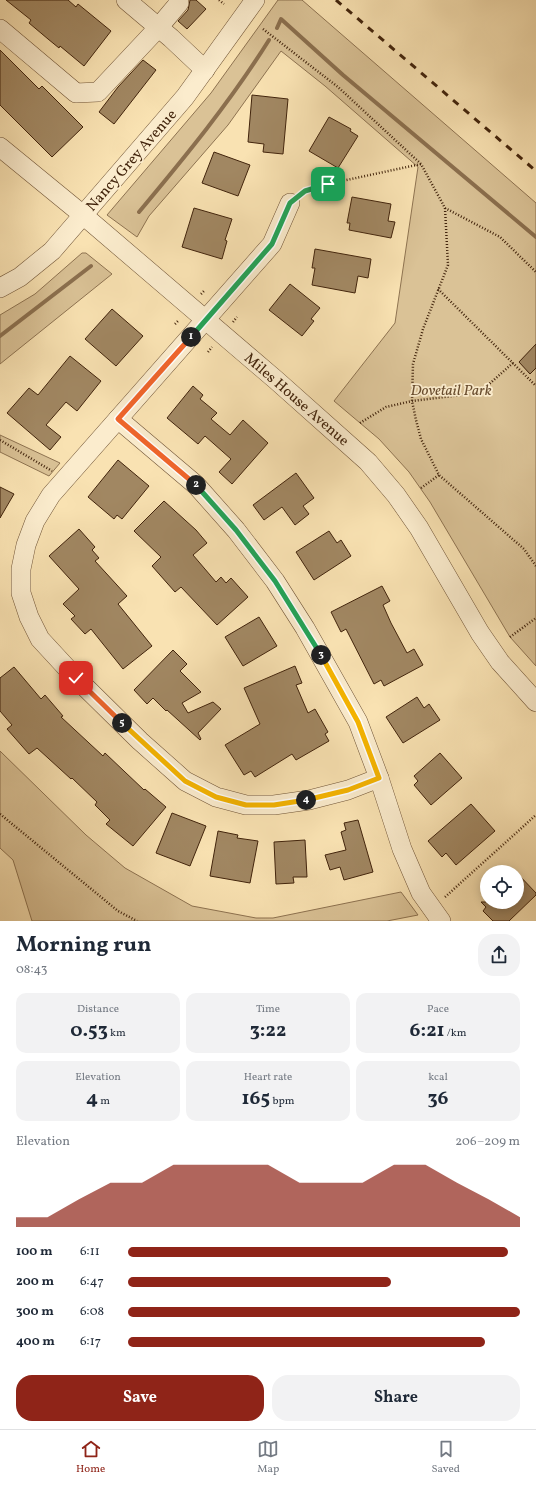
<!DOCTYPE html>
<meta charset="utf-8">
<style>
body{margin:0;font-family:Vollkorn,serif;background:#f2f2f3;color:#1f2937;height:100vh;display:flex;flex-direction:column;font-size:15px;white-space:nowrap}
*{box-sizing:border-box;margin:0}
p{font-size:13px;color:#747a83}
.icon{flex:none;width:22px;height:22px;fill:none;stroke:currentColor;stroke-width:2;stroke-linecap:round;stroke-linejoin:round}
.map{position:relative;height:921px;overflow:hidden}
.drawer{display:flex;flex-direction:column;background:#fff;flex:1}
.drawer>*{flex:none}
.fabs{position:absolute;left:480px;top:865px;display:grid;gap:8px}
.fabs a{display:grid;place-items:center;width:44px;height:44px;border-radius:50%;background:#fff;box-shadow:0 2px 10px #0003;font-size:20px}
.pin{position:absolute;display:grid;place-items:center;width:34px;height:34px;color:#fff;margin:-17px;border-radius:8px;box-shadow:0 2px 6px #0006}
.km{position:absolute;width:20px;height:20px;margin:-10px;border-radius:50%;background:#222;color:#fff;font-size:11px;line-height:20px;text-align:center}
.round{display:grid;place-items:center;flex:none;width:42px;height:42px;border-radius:16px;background:#f2f2f3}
.headline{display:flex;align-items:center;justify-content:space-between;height:68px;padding:0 16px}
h1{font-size:22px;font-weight:700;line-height:30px}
.figures{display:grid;grid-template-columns:repeat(3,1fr);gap:6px;height:68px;padding:4px 16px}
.figures div{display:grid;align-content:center;border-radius:10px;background:#f2f2f3;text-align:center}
.figures b{font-size:20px;font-weight:700}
.figures small{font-size:11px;font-weight:400}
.figures p{font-size:11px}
.chart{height:112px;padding:8px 16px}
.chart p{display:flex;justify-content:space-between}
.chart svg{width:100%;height:72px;margin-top:4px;fill:#8f2418;opacity:.7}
.action{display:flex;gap:8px;margin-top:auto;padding:8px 16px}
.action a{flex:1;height:46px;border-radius:16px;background:#8f2418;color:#fff;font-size:16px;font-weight:700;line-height:46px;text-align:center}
.action a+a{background:#f2f2f3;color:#1f2937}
ul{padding:0 16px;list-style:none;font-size:13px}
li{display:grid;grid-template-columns:64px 48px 1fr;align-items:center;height:30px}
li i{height:10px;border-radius:5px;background:#8f2418}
.menu{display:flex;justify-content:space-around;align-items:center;height:56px;border-top:1px solid #e0e1e3;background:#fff;font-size:11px;color:#747a83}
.menu a{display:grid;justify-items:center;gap:2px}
.menu .active{color:#8f2418}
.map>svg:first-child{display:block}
.green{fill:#dac296;stroke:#8e7351}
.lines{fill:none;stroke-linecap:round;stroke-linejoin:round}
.stream{stroke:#8b6f4e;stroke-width:4}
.building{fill:#a18762;stroke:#42240c}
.minor-casing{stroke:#705436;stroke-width:20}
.path{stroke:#42240c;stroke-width:2.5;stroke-dasharray:1 2;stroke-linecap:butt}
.minor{stroke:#fbeccd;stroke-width:19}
.rail{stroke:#42240c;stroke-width:3;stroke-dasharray:7 7;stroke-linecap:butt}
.split-1-casing{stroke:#fff;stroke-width:8}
.split-2-casing{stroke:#fff;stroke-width:8}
.split-3-casing{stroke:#fff;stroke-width:8}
.split-4-casing{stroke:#fff;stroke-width:8}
.split-5-casing{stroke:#fff;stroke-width:8}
.split-6-casing{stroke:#fff;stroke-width:8}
.split-1{stroke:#22a559;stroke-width:5}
.split-2{stroke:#f0652b;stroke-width:5}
.split-3{stroke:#22a559;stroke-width:5}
.split-4{stroke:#f5b400;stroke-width:5}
.split-5{stroke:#f5b400;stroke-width:5}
.split-6{stroke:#f0652b;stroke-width:5}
.labels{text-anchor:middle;stroke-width:3.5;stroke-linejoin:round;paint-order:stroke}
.street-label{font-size:15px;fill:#42240c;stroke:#fbeccd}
.park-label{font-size:15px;font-style:italic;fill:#684c2e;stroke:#fbeccd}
</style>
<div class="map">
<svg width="536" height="921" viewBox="0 0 536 921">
<rect width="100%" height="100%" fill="#f9e2b2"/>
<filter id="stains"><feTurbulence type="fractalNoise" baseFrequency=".005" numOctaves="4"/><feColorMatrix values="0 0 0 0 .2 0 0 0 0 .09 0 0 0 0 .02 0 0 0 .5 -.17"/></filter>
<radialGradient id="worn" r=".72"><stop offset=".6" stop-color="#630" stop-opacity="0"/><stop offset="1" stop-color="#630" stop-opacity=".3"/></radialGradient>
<g class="green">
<path d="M278,0H302L536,203V666L510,637L430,502L409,472L379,439L334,401L395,323L418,167L325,86L281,51L228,125L149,216L137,237L107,215L211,93Z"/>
<path d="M82,253H86L112,274L0,364V315L35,294Z"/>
<path d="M0,435L60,463L49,476L0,452Z"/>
<path d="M0,751L86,835L125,868L192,906L256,918H273L401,892L418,915L387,921H32L13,860L0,848Z"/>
</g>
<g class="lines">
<g class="stream">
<path d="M277,28L281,19L343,75L536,237"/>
<path d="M139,212C185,157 231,101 269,40"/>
<path d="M0,336L91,266"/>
</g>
</g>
<g class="building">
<path d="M6,0H68L76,7L78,4L111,31L84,66L60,46L59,48L48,39L29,23L31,20Z"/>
<path d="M190,0H196L206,9L187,29L178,21L188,10Z"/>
<path d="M0,50L39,89L42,86L83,127L52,157L0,105Z"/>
<path d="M143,60L156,70L114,124L99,112L118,87Z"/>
<path d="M252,95L288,99L283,154L263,152L264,144L248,142Z"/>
<path d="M329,117L351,129L350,131L358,136L338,168L309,151Z"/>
<path d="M214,152L250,165L238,196L202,183Z"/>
<path d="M352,197L391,204L388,221L395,222L391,238L349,230L350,223H347Z"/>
<path d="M194,208L232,219L225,240L227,241L222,259L182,247Z"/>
<path d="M315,249L371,259L368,278L358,276L355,293L312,285L315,268H312Z"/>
<path d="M290,284L320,308L311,319L314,321L302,336L269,310Z"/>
<path d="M112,309L143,336L116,366L85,339Z"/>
<path d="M536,344V368L530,374L519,362Z"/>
<path d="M70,356L101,381L77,411L66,402L46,425L61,437L50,450L7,413L29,388L38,395Z"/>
<path d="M193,386L203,395L200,399L217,413L211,419L230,435L243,420L268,443L232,484L219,472L231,459L205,436L198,444L167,418Z"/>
<path d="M118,460L149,486L122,519L117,515L114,519L88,497Z"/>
<path d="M296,473L314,498L303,506L309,514L295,525L282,507L264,520L253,505Z"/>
<path d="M0,487L14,494L0,518Z"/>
<path d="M164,501L196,530L207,543L193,555L216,582L221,577L226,583L231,578L248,597L217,625L181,587L175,592L152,566L161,557L134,531Z"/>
<path d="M79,529L95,547L92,550L99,558L95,561L127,596L118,604L152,646L123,669L91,629L85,634L71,619L75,616L63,604L79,589L49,556Z"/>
<path d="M329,531L337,543L341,540L351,556L314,580L296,552Z"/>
<path d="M382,586L390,601L383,605L391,623L407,653L414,649L423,665L384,686L381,680L374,684L346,629L341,632L331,612Z"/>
<path d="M259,617L277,646L243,666L225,637Z"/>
<path d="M173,650L187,664L180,671L201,692L182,703L188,713L213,702L221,709L198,733L201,739L200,740L167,710L166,711L153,698L147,704L134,690Z"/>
<path d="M295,666L302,683L296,685L308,713L315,709L328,732L325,734L329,741L296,760L292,754L255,777L251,771L244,775L225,745L260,724L244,688Z"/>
<path d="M14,667L41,699L45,695L63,716L61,717L103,756L105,753L144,790L145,789L166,807L133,846L106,824L110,820L95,805L97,802L72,778L71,779L37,748L29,754L7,729L12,725L0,711V678Z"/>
<path d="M417,697L424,708L429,704L440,720L403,743L386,717Z"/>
<path d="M440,753L462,778L431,805L414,785L418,781L414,776Z"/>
<path d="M471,804L495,831L456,865L446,853L442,857L428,841Z"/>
<path d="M172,813L206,826L190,866L156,853Z"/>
<path d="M358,820L373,872L344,880L340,867L330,870L325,855L346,850L341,832L346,830L344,823Z"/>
<path d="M218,831L238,835L237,838L258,841L250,883L210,876Z"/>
<path d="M305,840L307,877H293L294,883L276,884L274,842Z"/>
<path d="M517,873L536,893V895L509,921H493L483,911L486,907L481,902H517Z"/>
</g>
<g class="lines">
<defs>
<g id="minor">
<path d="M126,0L171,38L205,70"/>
<path d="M0,29L76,93L98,92L158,28L179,3L178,0"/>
<path d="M0,147L83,215L276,380L368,462L396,495L419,528L480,633L500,662L536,702"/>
<path d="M290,203L272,244L51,495L35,521L26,545L21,569V593L29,617L40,639L76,678L140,741L185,781L216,797L246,805H274L309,800L348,790L379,778"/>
<path d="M0,288L20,277L52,251L185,97L255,0"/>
<path d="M118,419L196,485L236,530L275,581L305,628L358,722L379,778L402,849L421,893L441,921"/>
</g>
</defs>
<use href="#minor" class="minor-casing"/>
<g class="path">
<path d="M219,0L224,4"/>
<path d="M263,29L338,87L421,164L445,208L500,237L536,272"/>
<path d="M301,194L305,191L328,184L421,164"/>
<path d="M445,208L448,265L423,329L413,364L412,401L416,420L421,439L439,475L524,549L536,566"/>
<path d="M438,289L536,386"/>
<path d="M201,294L205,290"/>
<path d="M233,322L237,317"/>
<path d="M175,324L179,320"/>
<path d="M208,352L212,347"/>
<path d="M360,423L386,407L412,401L469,394L487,386L513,363"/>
<path d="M0,440L52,471"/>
<path d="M421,488L439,475"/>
<path d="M510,637L536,618"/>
<path d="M0,814L118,911L137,921"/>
<path d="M445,897L536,815"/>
</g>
<use href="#minor" class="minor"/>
<path class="rail" d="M336,0L536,171"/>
</g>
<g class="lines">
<defs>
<path id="split-1" d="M191,337L272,244L290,203L305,191L328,184"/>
<path id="split-2" d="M191,337L118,419L196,485"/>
<path id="split-3" d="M196,485L236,530L275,581L321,655"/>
<path id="split-4" d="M306,800L348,790L379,778L358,722L321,655"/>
<path id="split-5" d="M122,723L185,781L216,797L246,805H274L306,800"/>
<path id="split-6" d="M76,678L122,723"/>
</defs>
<use href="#split-1" class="split-1-casing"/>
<use href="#split-2" class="split-2-casing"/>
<use href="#split-3" class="split-3-casing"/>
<use href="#split-4" class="split-4-casing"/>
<use href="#split-5" class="split-5-casing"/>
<use href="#split-6" class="split-6-casing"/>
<use href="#split-1" class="split-1"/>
<use href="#split-2" class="split-2"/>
<use href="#split-3" class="split-3"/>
<use href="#split-4" class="split-4"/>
<use href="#split-5" class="split-5"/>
<use href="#split-6" class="split-6"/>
</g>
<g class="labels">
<g class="street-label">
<text transform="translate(131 160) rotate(-49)" y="5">Nancy Grey Avenue</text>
<text transform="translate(297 399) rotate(41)" y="5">Miles House Avenue</text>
</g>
<g class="park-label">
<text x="451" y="395">Dovetail Park</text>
</g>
</g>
<rect width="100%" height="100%" filter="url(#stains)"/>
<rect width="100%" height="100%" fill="url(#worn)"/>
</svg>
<div class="fabs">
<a><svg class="icon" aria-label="locate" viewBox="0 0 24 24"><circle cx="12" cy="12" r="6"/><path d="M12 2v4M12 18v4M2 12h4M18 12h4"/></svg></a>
</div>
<div class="pin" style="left:328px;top:184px;background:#1e9e55"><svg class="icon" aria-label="arrive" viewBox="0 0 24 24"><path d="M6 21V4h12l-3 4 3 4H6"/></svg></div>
<div class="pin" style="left:76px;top:678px;background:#d93025"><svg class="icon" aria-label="check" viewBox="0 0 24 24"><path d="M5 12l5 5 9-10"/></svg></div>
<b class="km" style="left:191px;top:337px">1</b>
<b class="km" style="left:196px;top:485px">2</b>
<b class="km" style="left:321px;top:655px">3</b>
<b class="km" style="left:306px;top:800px">4</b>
<b class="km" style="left:122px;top:723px">5</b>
</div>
<section class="drawer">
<div class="headline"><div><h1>Morning run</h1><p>08:43</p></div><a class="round"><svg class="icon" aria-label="share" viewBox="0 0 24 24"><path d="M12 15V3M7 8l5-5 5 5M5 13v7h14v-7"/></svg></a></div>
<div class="figures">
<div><p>Distance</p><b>0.53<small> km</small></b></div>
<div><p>Time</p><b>3:22</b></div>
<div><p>Pace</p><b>6:21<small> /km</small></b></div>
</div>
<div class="figures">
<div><p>Elevation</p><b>4<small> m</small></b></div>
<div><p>Heart rate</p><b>165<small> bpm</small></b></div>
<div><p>kcal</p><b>36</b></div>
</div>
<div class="chart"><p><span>Elevation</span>206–209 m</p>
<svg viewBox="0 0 160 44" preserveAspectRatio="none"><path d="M0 44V38L10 38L20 27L30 17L40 17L50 6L60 6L70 6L80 6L90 17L100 17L110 17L120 6L130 6L140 17L150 27L160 38V44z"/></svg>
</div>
<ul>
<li><b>100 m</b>6:11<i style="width:97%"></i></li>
<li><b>200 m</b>6:47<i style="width:67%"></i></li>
<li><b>300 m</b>6:08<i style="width:100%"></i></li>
<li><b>400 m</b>6:17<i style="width:91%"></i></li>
</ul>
<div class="action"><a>Save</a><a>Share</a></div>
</section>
<nav class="menu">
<a class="active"><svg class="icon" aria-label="home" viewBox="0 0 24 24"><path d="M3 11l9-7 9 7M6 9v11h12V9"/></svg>Home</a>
<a><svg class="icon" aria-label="map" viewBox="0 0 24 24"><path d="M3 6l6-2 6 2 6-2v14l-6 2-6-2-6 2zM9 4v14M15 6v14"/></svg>Map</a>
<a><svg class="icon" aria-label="saved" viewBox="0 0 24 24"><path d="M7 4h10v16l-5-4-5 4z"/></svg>Saved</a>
</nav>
